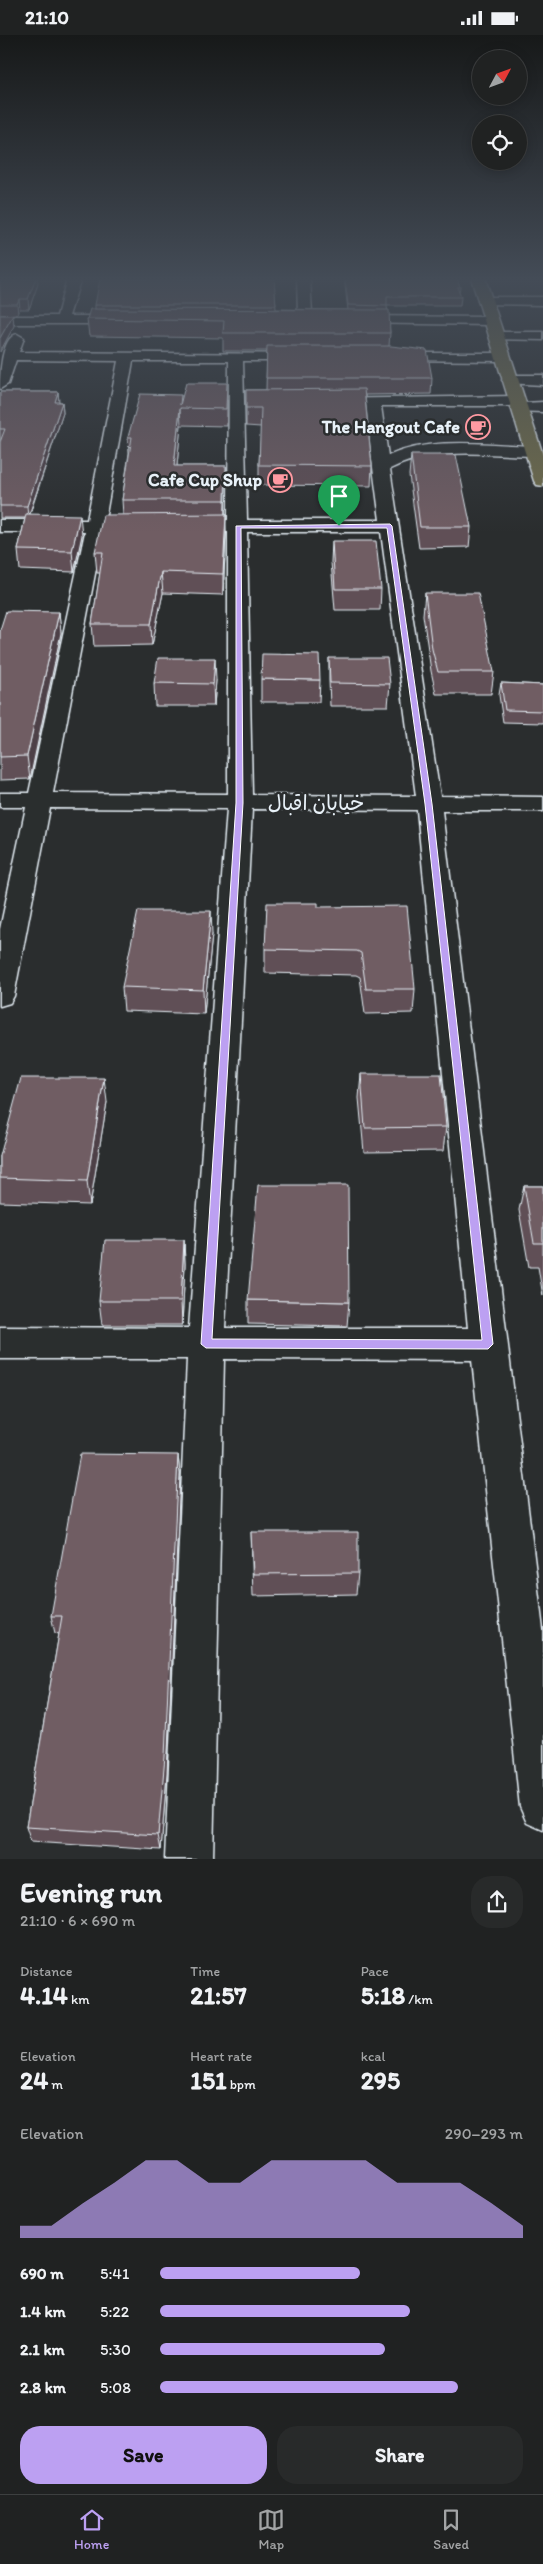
<!DOCTYPE html>
<meta charset="utf-8">
<style>
body{margin:0;font-family:Itim,"Playpen Sans Arabic",sans-serif;background:#282a2a;color:#f1f3f6;height:100vh;display:flex;flex-direction:column;font-size:19px;white-space:nowrap}
*{box-sizing:border-box;margin:0}
p{font-size:16px;color:#a2a4a5}
.icon{flex:none;width:28px;height:28px;fill:none;stroke:currentColor;stroke-width:2;stroke-linecap:round;stroke-linejoin:round}
.map{position:relative;height:1824px;overflow:hidden}
.side{display:flex;flex-direction:column;background:#202222;flex:1}
.side>*{flex:none}
.needle{width:32px;rotate:49deg}
.controls{position:absolute;left:472px;top:15px;display:grid;gap:10px}
.controls a{display:grid;place-items:center;width:55px;height:55px;border-radius:50%;background:#202222;box-shadow:0 2px 12px #0003,0 0 0 1px #3d3f40;font-size:25px}
.pin{position:absolute;display:grid;place-items:center;width:42px;height:42px;color:#fff;margin:-51px -21px;border-radius:50% 50% 50% 0;rotate:-45deg;box-shadow:0 0 5px #0007}
.pin .icon{rotate:45deg}
.round{display:grid;place-items:center;flex:none;width:52px;height:52px;border-radius:20px;background:#282a2a}
.summary{display:flex;align-items:center;justify-content:space-between;height:85px;padding:0 20px}
h1{font-size:28px;font-weight:700;line-height:38px}
.metrics{display:grid;grid-template-columns:repeat(3,1fr);gap:8px;height:85px;padding:5px 20px}
.metrics div{display:grid;align-content:center}
.metrics b{font-size:25px;font-weight:700}
.metrics small{font-size:14px;font-weight:400}
.metrics p{font-size:14px}
.chart{height:140px;padding:10px 20px}
.chart p{display:flex;justify-content:space-between}
.chart svg{width:100%;height:90px;margin-top:5px;fill:#bca0f2;opacity:.7}
.button{display:flex;gap:10px;margin-top:auto;padding:10px 20px}
.button a{flex:1;height:58px;border-radius:20px;background:#bca0f2;color:#111;font-size:20px;font-weight:700;line-height:58px;text-align:center}
.button a+a{background:#282a2a;color:#f1f3f6}
ul{padding:0 20px;list-style:none;font-size:16px}
li{display:grid;grid-template-columns:80px 60px 1fr;align-items:center;height:38px}
li i{height:12px;border-radius:6px;background:#bca0f2}
.status{display:flex;justify-content:space-between;align-items:center;height:35px;padding:0 25px;background:#202222;direction:ltr}
.status svg{height:14px;fill:currentColor}
.menu{display:flex;justify-content:space-around;align-items:center;height:70px;border-top:1px solid #3d3f40;background:#202222;font-size:14px;color:#a2a4a5}
.menu a{display:grid;justify-items:center;gap:2px}
.menu .active{color:#bca0f2}
.map>svg:first-child{display:block}
.lines{fill:none;stroke-linecap:round;stroke-linejoin:round}
.minor-casing{stroke:#e8f1f8;stroke-width:3}
.major-casing{stroke:#e8f1f8;stroke-width:3}
.minor{fill:#2a2d2e;fill-rule:evenodd}
.major{fill:#716d4b;fill-rule:evenodd}
.wall{fill:#605056;stroke:#e8f1f8}
.shaded-wall{fill:#4e4146;stroke:#e8f1f8}
.building{fill:#705d64;stroke:#e8f1f8}
.route{fill:#bca0f2;stroke:#fff;fill-rule:evenodd}
.labels{text-anchor:middle;stroke-width:5;stroke-linejoin:round;paint-order:stroke}
.far-poi-label{font-size:18px;font-weight:bold;fill:#e8f1f8;stroke:#2a2d2e;text-anchor:end}
.street-label{font-size:21px;fill:#e8f1f8;stroke:#2a2d2e}
</style>
<div class="status"><b>21:10</b><svg viewBox="0 0 49 12"><path d="M0 12V9h3v3zM5 12V6h3v6zM10 12V3h3v9zM15 12V0h3v12zM26 1h20v11H26zM47 4h2v5h-2z"/></svg></div>
<div class="map">
<svg width="543" height="1824" viewBox="0 0 543 1824">
<rect width="100%" height="100%" fill="#2a2d2e"/>
<filter id="ink" filterUnits="userSpaceOnUse"><feTurbulence type="fractalNoise" baseFrequency=".02" numOctaves="2"/><feDisplacementMap in="SourceGraphic" scale="10" xChannelSelector="R" yChannelSelector="G"/><feConvolveMatrix kernelMatrix="1 2 1 2 8 2 1 2 1" color-interpolation-filters="sRGB"/></filter>
<g filter="url(#ink)">
<g class="lines">
<defs>
<g id="minor">
<path d="M67,243H81L69,281H125L132,285L125,289H0V281H57Z"/>
<path d="M297,243H310L312,278L310,281L305,282L298,278Z"/>
<path d="M485,262H543V270L480,269L478,266L480,263Z"/>
<path d="M353,281L491,282L498,286L491,290L348,288L346,285L348,282Z"/>
<path d="M496,297H543V305L491,304L489,301Z"/>
<path d="M17,299L24,303L19,317L309,319L311,322L304,326H243L247,485H380L365,372H329L323,370L321,367L323,364L517,361L523,363V368L543,367V377L513,376L511,373L513,371H381L388,421C432,401 487,410 533,411L539,412L541,416L539,420L533,421C486,420 434,411 390,434L440,761L543,762V776H442L543,1595V1795L527,1788L520,1772L472,1325L224,1324L213,1824H165L187,1324H0V1292L189,1293L227,774L50,773L14,961L10,968L0,971V894L26,772H0V758H29L85,497H0V485H87L118,326L16,325L8,349L0,354C0,340 1,303 17,299ZM133,326H229L228,485L182,487L180,491L182,495L228,497V759L53,758L103,497L145,495L147,491L145,487L105,485ZM247,497H381L416,761L252,760ZM252,774L417,775L468,1293H225Z"/>
<path d="M392,318H503L510,322L503,326L387,325L385,322L387,319Z"/>
<path d="M510,340H543V350L505,348L502,345L505,342Z"/>
</g>
<path id="major" d="M471,243H485L543,420V451L537,450L534,446Z"/>
</defs>
<use href="#minor" class="minor-casing"/>
<use href="#major" class="major-casing"/>
<use href="#minor" class="minor"/>
<use href="#major" class="major"/>
</g>
<g class="wall">
<path d="M0,243H37L38,249L29,274H20L18,279L0,280Z"/>
<path d="M274,243L276,274L348,275L344,243H457L460,252L459,258L461,262L460,271H387L390,298L389,311L432,343L431,359L365,360L372,431L371,451L259,450V430L261,392L246,391V355H266L267,316H223V303L89,301L87,284L95,274V270Z"/>
<path d="M0,357H58L59,367H62L63,378L30,479L82,500L74,537L20,535L18,515L25,483H0V407L1,405H0Z"/>
<path d="M181,360V366L227,365V391L181,390L177,431H226V449L225,479L226,499L223,560L163,558L152,610L94,611L92,589L100,538H97L95,517L123,480L122,465L129,418L128,402Z"/>
<path d="M411,420L471,492L469,512L419,513L409,440Z"/>
<path d="M332,506L381,554L380,575H335L331,527Z"/>
<path d="M425,558L494,637L491,659H436L431,636L423,580Z"/>
<path d="M59,577L61,598L30,744L0,745V595Z"/>
<path d="M329,623L390,649L388,671H330L329,645Z"/>
<path d="M261,644L320,645L319,667H261Z"/>
<path d="M216,645L214,671H155L154,648Z"/>
<path d="M501,648L543,650V688L503,687L499,660Z"/>
<path d="M318,872L415,954L413,978L365,979L360,942L356,940L265,938V914Z"/>
<path d="M212,899L204,979L124,976L122,952Z"/>
<path d="M361,1039L446,1092L443,1116L364,1117L359,1063Z"/>
<path d="M107,1067L90,1170L0,1167V1121Z"/>
<path d="M524,1151H543V1261L538,1232H529L519,1175Z"/>
<path d="M184,1205L185,1229L182,1290H102L99,1266Z"/>
<path d="M248,1265L349,1267L347,1291L248,1289Z"/>
<path d="M178,1420L180,1439L167,1738L161,1815L31,1807L26,1792L59,1599L55,1598L51,1581Z"/>
<path d="M251,1497L358,1538L356,1559L253,1561Z"/>
</g>
<g class="shaded-wall">
<path d="M36,243H37L38,249L29,274L28,264Z"/>
<path d="M19,264L20,274L18,279L17,269Z"/>
<path d="M13,280L14,291L0,317V303Z"/>
<path d="M58,357L59,368L55,367Z"/>
<path d="M62,367L63,378L28,483L27,471Z"/>
<path d="M180,373L181,390L175,449L174,431Z"/>
<path d="M226,431V449L225,483V465Z"/>
<path d="M226,479V499L223,560V539Z"/>
<path d="M80,480L82,500L74,537L72,516Z"/>
<path d="M161,537L163,558L152,610L151,589Z"/>
<path d="M59,577L61,598L30,744L27,721Z"/>
<path d="M215,623L216,645L214,671L213,649Z"/>
<path d="M211,876L212,899L204,979L203,955Z"/>
<path d="M104,1043L107,1067L90,1170L87,1146Z"/>
<path d="M184,1205L185,1229L182,1290L181,1266Z"/>
<path d="M178,1420L180,1439L167,1738L161,1815L158,1800Z"/>
</g>
<g class="building">
<path d="M0,243H36L28,264H19L17,269H0Z"/>
<path d="M100,243H274L276,270H95Z"/>
<path d="M345,243H457L460,252H457L461,262H387V271L348,270Z"/>
<path d="M90,274L389,275L390,298H223L224,286L87,284Z"/>
<path d="M0,280H13L0,303Z"/>
<path d="M267,311H391L427,315L432,343H266Z"/>
<path d="M186,348H227L226,374L180,373L174,431H226L225,465H122L132,402H128L140,359L181,360L180,370Z"/>
<path d="M364,354L372,431L259,430L261,373H246V355Z"/>
<path d="M0,357H58L55,367H62L27,471H0V407L5,394H0Z"/>
<path d="M411,420H456L471,492H420Z"/>
<path d="M26,479L80,480L72,516L18,515Z"/>
<path d="M226,479L223,539L161,537L151,589H92L103,517H95L103,480Z"/>
<path d="M332,506H376L381,554H335Z"/>
<path d="M425,558H478L494,637H438L432,614Z"/>
<path d="M6,576L59,577L27,721L0,722V595Z"/>
<path d="M262,619L319,620L320,645L261,644Z"/>
<path d="M158,623H215L213,649L154,648Z"/>
<path d="M329,623H387L390,649L330,648Z"/>
<path d="M501,648L543,650V676L505,675Z"/>
<path d="M267,868H318V872L407,871L415,954H366L361,918L357,916L265,914Z"/>
<path d="M138,876H211L203,955L122,952Z"/>
<path d="M361,1039H441L446,1092L365,1093Z"/>
<path d="M21,1043H104L87,1146L0,1143V1121Z"/>
<path d="M258,1150H348L349,1267L248,1265Z"/>
<path d="M524,1151H543V1208H534Z"/>
<path d="M105,1205H184L181,1266H99Z"/>
<path d="M80,1419L178,1420L165,1722L158,1800L26,1792L62,1581H51Z"/>
<path d="M251,1497H358V1538L253,1539Z"/>
</g>
</g>
<linearGradient id="sky" x2="0" y2="1"><stop stop-color="#171919"/><stop offset="0.49" stop-color="#444c57"/><stop offset="1" stop-color="#444c57" stop-opacity="0"/></linearGradient>
<rect width="543" height="498" fill="url(#sky)"/>
<path class="route" d="M390,489L392,491L432,769L493,1309L488,1314L206,1313L201,1309L236,768V491ZM241,493H387L425,769L482,1305L212,1304L243,768Z"/>
<defs>
<symbol id="cafe-ring" viewBox="-11 -11 22 22"><circle r="9.5" fill="#2a2d2e" stroke="#ff9aa2" stroke-width="1.5"/><path d="M-5.5-4.5H6V0H3Q3 3.5 0 3.5H-2.5Q-5.5 3.5-5.5 0ZM3-3.2v2h1.7v-2ZM-6 4.5H4V6H-6Z" fill="#ff9aa2"/></symbol>
</defs>
<g fill-rule="evenodd">
<use href="#cafe-ring" x="464" y="378" width="28" height="28"/>
<use href="#cafe-ring" x="266" y="431" width="28" height="28"/>
</g>
<g class="labels">
<g class="far-poi-label">
<text x="460" y="398">The Hangout Cafe</text>
<text x="262" y="451">Cafe Cup Shup</text>
</g>
<g class="street-label">
<text x="316" y="775">خیابان اقبال</text>
</g>
</g>
</svg>
<div class="controls">
<a><svg class="needle" viewBox="-14 -14 28 28"><path d="M0-13l5 13h-10z" fill="#e53935"/><path d="M0 13l5-13h-10z" fill="#a2a4a5"/></svg></a>
<a><svg class="icon" aria-label="locate" viewBox="0 0 24 24"><circle cx="12" cy="12" r="6"/><path d="M12 2v4M12 18v4M2 12h4M18 12h4"/></svg></a>
</div>
<div class="pin" style="left:339px;top:491px;background:#1e9e55"><svg class="icon" aria-label="arrive" viewBox="0 0 24 24"><path d="M6 21V4h12l-3 4 3 4H6"/></svg></div>
</div>
<section class="side">
<div class="summary"><div><h1>Evening run</h1><p>21:10 · 6 × 690 m</p></div><a class="round"><svg class="icon" aria-label="share" viewBox="0 0 24 24"><path d="M12 15V3M7 8l5-5 5 5M5 13v7h14v-7"/></svg></a></div>
<div class="metrics">
<div><p>Distance</p><b>4.14<small> km</small></b></div>
<div><p>Time</p><b>21:57</b></div>
<div><p>Pace</p><b>5:18<small> /km</small></b></div>
</div>
<div class="metrics">
<div><p>Elevation</p><b>24<small> m</small></b></div>
<div><p>Heart rate</p><b>151<small> bpm</small></b></div>
<div><p>kcal</p><b>295</b></div>
</div>
<div class="chart"><p><span>Elevation</span>290–293 m</p>
<svg viewBox="0 0 160 44" preserveAspectRatio="none"><path d="M0 44V38L10 38L20 27L30 17L40 6L50 6L60 17L70 17L80 6L90 6L100 6L110 6L120 17L130 17L140 17L150 27L160 38V44z"/></svg>
</div>
<ul>
<li><b>690 m</b>5:41<i style="width:55%"></i></li>
<li><b>1.4 km</b>5:22<i style="width:69%"></i></li>
<li><b>2.1 km</b>5:30<i style="width:62%"></i></li>
<li><b>2.8 km</b>5:08<i style="width:82%"></i></li>
</ul>
<div class="button"><a>Save</a><a>Share</a></div>
</section>
<nav class="menu">
<a class="active"><svg class="icon" aria-label="home" viewBox="0 0 24 24"><path d="M3 11l9-7 9 7M6 9v11h12V9"/></svg>Home</a>
<a><svg class="icon" aria-label="map" viewBox="0 0 24 24"><path d="M3 6l6-2 6 2 6-2v14l-6 2-6-2-6 2zM9 4v14M15 6v14"/></svg>Map</a>
<a><svg class="icon" aria-label="saved" viewBox="0 0 24 24"><path d="M7 4h10v16l-5-4-5 4z"/></svg>Saved</a>
</nav>
